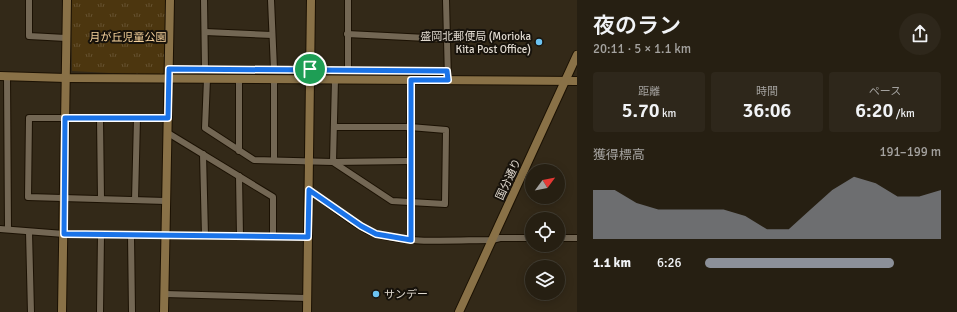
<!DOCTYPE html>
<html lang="ja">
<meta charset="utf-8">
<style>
body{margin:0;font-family:Signika,"Noto Sans JP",sans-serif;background:#2e271b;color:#f1f3f6;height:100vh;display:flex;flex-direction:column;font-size:15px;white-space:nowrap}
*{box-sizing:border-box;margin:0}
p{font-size:13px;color:#a4a29f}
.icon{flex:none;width:22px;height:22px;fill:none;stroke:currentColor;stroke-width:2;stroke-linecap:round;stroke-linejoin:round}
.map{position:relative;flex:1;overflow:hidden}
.side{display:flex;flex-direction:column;background:#261f12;width:380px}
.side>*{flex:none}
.needle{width:26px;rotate:58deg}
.controls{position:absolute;left:525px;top:164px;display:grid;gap:8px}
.controls a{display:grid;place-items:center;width:40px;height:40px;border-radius:50%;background:#261f12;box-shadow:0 2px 10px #0003,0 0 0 1px #423d32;font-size:20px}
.pin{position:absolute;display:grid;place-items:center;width:34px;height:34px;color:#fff;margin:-17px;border:2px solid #fff;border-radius:50%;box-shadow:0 1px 4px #0007}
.round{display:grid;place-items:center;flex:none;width:42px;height:42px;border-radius:21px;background:#2e271b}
.summary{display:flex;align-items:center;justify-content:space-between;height:68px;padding:0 16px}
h1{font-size:22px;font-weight:600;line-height:30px}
.figures{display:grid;grid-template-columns:repeat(3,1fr);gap:6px;height:68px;padding:4px 16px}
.figures div{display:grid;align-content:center;border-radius:4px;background:#2e271b;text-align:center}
.figures b{font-size:20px;font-weight:600}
.figures small{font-size:11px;font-weight:400}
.figures p{font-size:11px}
.chart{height:112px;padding:8px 16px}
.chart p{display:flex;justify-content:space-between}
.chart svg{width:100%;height:72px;margin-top:4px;fill:#8c9099;opacity:.7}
ul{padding:0 16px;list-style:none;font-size:13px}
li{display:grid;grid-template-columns:64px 48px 1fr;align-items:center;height:30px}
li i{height:10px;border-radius:5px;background:#8c9099}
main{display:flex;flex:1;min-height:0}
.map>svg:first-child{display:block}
.park{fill:url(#park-tufts)}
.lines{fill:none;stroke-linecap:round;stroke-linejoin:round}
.street-casing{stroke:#1b1103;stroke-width:8}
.secondary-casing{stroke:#1b1103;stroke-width:10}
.street{stroke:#736754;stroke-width:6}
.secondary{stroke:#897147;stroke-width:8}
.route-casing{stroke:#fff;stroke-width:8}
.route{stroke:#1a73e8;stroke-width:5}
.poi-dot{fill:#6cc3f2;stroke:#17120b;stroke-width:1.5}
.labels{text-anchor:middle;stroke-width:4;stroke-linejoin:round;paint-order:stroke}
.poi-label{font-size:11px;fill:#e0d9cf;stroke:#17120b;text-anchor:end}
.park-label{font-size:11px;fill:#f6d29c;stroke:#17120b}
.street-label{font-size:11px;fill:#e0d9cf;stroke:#17120b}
</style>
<main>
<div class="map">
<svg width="577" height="312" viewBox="0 0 577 312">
<defs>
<pattern id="park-tufts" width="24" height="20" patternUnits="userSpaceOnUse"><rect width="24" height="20" fill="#4c360f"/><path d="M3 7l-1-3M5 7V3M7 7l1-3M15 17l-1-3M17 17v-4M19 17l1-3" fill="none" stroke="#665231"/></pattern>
</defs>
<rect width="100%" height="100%" fill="#332918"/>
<path class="park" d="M71,0H167L166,76L72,71Z"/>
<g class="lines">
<defs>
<g id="street">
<path d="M29,0V36L66,38"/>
<path d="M204,0L205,69L447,71"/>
<path d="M271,0L274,69"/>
<path d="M446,0L448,80"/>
<path d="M205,32L272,35"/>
<path d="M347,34L447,39"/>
<path d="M169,69H205"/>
<path d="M348,70V0"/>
<path d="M7,76L8,229"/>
<path d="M207,79L205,128L254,160L333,162L392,201L445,204L446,130L410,127L411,80"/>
<path d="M274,79V160"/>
<path d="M335,79L333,162L410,161"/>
<path d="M100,118L101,199"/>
<path d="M334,127H410L411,240"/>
<path d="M168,133L273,197V236"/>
<path d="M239,151V79"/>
<path d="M203,154L205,236"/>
<path d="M239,176L240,236"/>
<path d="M309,190C329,203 354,226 376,234C406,244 459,240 492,240L500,238H532"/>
<path d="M135,200L137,118"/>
<path d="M166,201L28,197L29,118H168"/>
<path d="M0,229L64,234L308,237"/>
<path d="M29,232L31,312"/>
<path d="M131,235L132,312"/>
<path d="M558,238H577"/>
<path d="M165,294L307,298"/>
<path d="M100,312L101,235"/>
</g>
<g id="secondary">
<path d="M0,76L66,78L577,81"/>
<path d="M62,312L67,0"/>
<path d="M164,312L170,0"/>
<path d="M307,312L311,0"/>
<path d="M459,312L577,55"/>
</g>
</defs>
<use href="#street" class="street-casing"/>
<use href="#secondary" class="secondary-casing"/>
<use href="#street" class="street"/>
<use href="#secondary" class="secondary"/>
</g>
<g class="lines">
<defs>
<path id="route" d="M169,69L447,71L448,80H411V240L376,234L361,226L309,190L308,237L64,234L65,118H168Z"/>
</defs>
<use href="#route" class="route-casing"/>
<use href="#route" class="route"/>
</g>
<g class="poi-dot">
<circle cx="539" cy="42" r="4"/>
<circle cx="376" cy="294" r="4"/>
</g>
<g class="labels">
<g class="poi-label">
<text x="531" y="40">盛岡北郵便局 (Morioka<tspan x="531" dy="13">Kita Post Office)</tspan></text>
<text x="384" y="298" text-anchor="start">サンデー</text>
</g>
<g class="park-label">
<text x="128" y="41">月が丘児童公園</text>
</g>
<g class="street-label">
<text transform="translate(508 179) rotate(-65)" y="4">国分通り</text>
</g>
</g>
</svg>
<div class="controls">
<a><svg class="needle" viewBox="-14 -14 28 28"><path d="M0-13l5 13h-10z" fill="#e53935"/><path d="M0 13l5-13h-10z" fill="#a4a29f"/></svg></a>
<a><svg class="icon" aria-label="locate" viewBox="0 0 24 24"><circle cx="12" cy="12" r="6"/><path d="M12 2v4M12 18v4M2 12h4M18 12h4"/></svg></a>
<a><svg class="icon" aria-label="layers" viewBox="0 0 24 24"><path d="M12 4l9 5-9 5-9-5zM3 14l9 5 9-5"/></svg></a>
</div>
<div class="pin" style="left:310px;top:69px;background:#1e9e55"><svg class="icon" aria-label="arrive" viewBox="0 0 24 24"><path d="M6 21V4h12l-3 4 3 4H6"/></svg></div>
</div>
<section class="side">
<div class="summary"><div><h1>夜のラン</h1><p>20:11 · 5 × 1.1 km</p></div><a class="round"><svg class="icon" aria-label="share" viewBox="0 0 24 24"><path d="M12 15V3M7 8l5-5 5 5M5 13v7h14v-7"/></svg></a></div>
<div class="figures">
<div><p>距離</p><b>5.70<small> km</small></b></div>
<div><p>時間</p><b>36:06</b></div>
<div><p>ペース</p><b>6:20<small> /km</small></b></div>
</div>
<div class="chart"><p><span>獲得標高</span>191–199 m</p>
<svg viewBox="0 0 160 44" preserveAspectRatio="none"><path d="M0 44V14L10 14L20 22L30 26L40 26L50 26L60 26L70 30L80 38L90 38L100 26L110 14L120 6L130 10L140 18L150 18L160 14V44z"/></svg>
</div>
<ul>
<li><b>1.1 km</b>6:26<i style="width:80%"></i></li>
</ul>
</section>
</main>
